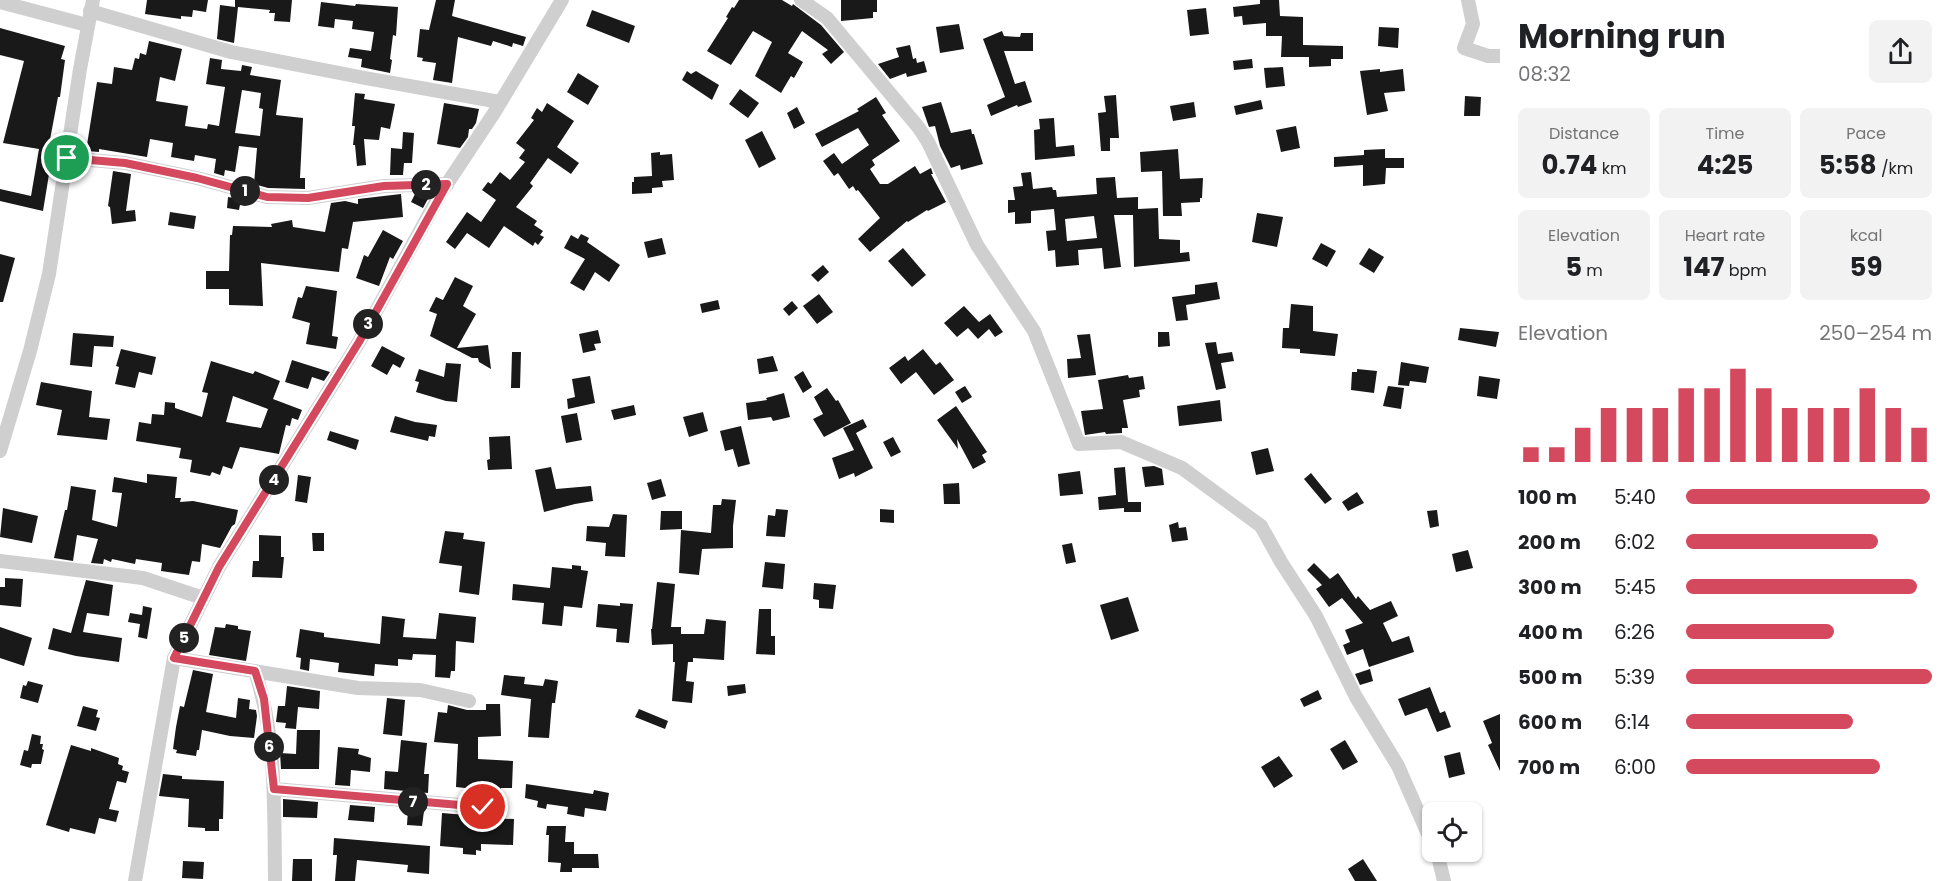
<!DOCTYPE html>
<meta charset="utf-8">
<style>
body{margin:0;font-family:Poppins,sans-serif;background:#f2f2f2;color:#202124;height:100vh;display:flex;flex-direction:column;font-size:22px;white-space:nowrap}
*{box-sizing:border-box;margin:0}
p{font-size:20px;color:#757577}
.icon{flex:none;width:33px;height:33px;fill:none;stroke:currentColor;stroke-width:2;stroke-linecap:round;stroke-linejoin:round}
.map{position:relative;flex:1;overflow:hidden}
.details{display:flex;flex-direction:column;background:#fff;width:450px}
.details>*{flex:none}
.tools{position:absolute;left:1422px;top:802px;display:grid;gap:12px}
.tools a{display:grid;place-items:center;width:60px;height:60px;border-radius:9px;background:#fff;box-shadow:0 2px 4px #0004;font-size:30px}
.pin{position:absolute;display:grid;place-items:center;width:51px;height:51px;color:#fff;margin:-26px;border:3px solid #fff;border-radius:50%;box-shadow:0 2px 6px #0007}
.km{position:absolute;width:30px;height:30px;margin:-15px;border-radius:50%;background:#222;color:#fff;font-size:16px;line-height:30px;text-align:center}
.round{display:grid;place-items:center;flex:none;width:63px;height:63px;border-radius:9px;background:#f2f2f2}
.summary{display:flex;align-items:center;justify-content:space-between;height:102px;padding:0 18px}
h1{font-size:33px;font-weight:700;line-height:45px}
.figures{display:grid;grid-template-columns:repeat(3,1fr);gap:9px;height:102px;padding:6px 18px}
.figures div{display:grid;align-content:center;border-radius:9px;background:#f2f2f2;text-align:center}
.figures b{font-size:26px;font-weight:700}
.figures small{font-size:16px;font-weight:400}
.figures p{font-size:16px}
.chart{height:168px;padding:12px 18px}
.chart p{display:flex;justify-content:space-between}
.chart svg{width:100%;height:108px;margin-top:6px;stroke:#d4495d;stroke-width:6}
ul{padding:0 18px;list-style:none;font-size:20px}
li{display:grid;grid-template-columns:96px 72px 1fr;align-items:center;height:45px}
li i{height:15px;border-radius:8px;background:#d4495d}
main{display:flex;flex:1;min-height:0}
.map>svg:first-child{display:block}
.building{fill:#191919;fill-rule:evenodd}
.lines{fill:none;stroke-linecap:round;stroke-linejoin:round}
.minor{stroke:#cfcfcf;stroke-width:14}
.route-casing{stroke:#fff;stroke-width:12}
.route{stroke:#d4495d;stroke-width:8}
</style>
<main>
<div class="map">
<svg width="1500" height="881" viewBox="0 0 1500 881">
<rect width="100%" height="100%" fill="#fff"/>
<g class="building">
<path d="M147,0H208L206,12L193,10L192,17L181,16V19L145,14Z"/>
<path d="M235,0H292L290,22L274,21L275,13H269L270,10L238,7L234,43L217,39L220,5L235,7Z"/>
<path d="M436,0H455L452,16L526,37L523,46L513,43L512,47L493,41L491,46L458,37L452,83L433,80L436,63L422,61L423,58L417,57L420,29L429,30Z"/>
<path d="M739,0H782L792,6L793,4L821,25L844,52L831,64L822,54L828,50L802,31L788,53L803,62L794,78L791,76L781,93L755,76L772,42L753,31L731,65L707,51L728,18L726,17L732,7L734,8Z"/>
<path d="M841,0H877V12H873V18L841,21Z"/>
<path d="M1260,0H1279L1280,16L1303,17V45L1343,46V59H1331V66L1309,67V57H1281L1282,36H1266V23L1243,25L1242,16L1234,17L1233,7L1260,4Z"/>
<path d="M321,2L355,6L356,4L398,7L396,36L393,35L390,59L392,60L390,73L361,67L362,59L348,57L350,48L371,51L374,32L352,29L353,21L335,19L334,28L318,26Z"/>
<path d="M1206,8L1209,34L1190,36L1187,10Z"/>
<path d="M592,10L635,26L629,43L586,26Z"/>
<path d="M959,24L964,49L940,53L936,27Z"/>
<path d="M1379,27L1399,28L1398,48L1378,46Z"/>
<path d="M0,28L65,46L61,59L65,60L60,97H58L46,161L51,162L43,211L0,201V189L31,196L39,149L3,143L24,61L0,55Z"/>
<path d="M1002,31L1004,36L1020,37L1021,33H1033V51H1004L1015,84L1025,81L1032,102L1018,107L1017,105L991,116L987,105L1005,97L983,39Z"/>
<path d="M149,41L182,49L175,81L160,77L156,101L188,106L185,126L207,129L208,124L219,126L225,87L206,84L210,58L222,60L221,69L241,71L242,65L252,67L250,75L281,80L276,115L303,118L300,178H305V189L268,188L254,184L257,148L239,146L235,172L225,170L224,176L214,173L216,159L195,155L194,161L171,157L173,143L150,139L147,157L99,149V152L86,151L97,82L112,84L114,67L132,70L135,58L139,59L140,53L146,55ZM242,90L261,93L259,108L263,109L260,136L235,133Z"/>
<path d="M910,45L913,59L916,58L917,63L924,61L927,72L907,77L906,73L890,79L878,64L899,57L896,48Z"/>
<path d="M1252,59L1253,68L1234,70L1233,61Z"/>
<path d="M1283,67L1285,86L1266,88L1264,68Z"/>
<path d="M1380,69V72L1403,69L1405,91L1384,93L1388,111L1367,115L1360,71Z"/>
<path d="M687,71L691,74L696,71L719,85L712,100L682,80Z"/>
<path d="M578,73L599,86L588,105L567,92Z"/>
<path d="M740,89L759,103L748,118L729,104Z"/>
<path d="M355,93L365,94L364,99L395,104L390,129L381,127L379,140L364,139L366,165L357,166L355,145H353L355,126H352Z"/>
<path d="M1116,95L1119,138H1110V151H1101L1098,113L1106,112L1104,96Z"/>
<path d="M1465,96L1481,97L1480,116H1464Z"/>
<path d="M876,97L886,113L882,115L900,141L872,160L875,165L870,169L880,184H888L915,166L920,174L931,168L933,174H931L946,202L928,211L927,210L908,222L907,221L870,252L858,239L880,218L858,190L856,191L853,186L849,189L838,173L834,176L823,161L834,153L842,164L869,145L858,128L822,147L815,134L859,111L857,109Z"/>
<path d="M1261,100L1263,109L1236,115L1234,106Z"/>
<path d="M941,102L951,133L971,129L972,134H974L983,164L961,170L960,165L951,168L940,146L935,126L929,127L922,107Z"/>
<path d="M1194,102L1196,117L1173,121L1170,106Z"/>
<path d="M444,103L479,109L476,123L472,129H469L468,137L460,148L437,144Z"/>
<path d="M547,103L574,121L557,147L579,163L571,174L548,158L530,183L533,186L516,207L537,221L534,225L543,231L540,235L544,237L538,245L535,242L533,246L504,226L489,248L467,233L455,249L446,242L467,212L481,222L496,200L482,190L488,182L491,184L500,172L510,180L525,162L519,158L525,150L516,143L534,120L531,118L537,108L542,112Z"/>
<path d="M797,107L805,123L794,129L787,113Z"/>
<path d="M1054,118L1056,147L1074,145L1075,156L1035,160L1034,130L1040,129L1039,119Z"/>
<path d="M1296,126L1300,148L1281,152L1276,130Z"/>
<path d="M762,131L776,159L759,168L745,140Z"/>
<path d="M403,132L414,133L412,163H404L403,175H390L391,148L402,149Z"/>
<path d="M1178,149L1180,179L1203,178L1202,198H1200V202L1181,203L1182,216H1163L1162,171L1141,172L1140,152Z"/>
<path d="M1385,149V158H1404V168H1386L1385,184L1363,186V165L1334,167V157L1364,155V150Z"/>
<path d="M660,152V155L672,154L674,180L662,181L663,187L652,188V193L632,194V182H634V177L652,176L651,153Z"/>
<path d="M113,171L131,174L126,211L135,210L136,221L112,224L110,207L108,206Z"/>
<path d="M1031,172L1033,189L1052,187L1053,190H1056L1057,197L1097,194L1096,178L1115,177L1117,198L1138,197V209L1158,208L1159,239L1180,240V253L1189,252L1190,261L1134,267L1133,215H1114L1121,267L1104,269L1102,248L1078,250L1079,265L1056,267L1055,250L1048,251L1046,231L1056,230L1054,209L1031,211V223L1015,224V212L1008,213V200H1015L1013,187L1023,186L1021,173ZM1094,216L1097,238L1067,241L1065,219Z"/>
<path d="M401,194L403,217L353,222L348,249L342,248L339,272L261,263L263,306L229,305V289H206V271H229L230,235H232L233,226L272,227L271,224L292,220L293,227L325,232L331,203L345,201L358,204V199Z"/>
<path d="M415,194H423L429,197L423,208L411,202Z"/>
<path d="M228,197L241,199L239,210L227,208Z"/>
<path d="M170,212L196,216L194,229L168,225Z"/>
<path d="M1257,213L1283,217L1277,247L1252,242Z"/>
<path d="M383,230L403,241L393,259L390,257L379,286L356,278L364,255L368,257Z"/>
<path d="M581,234L589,238L587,242L620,265L609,282L595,272L584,291L570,283L585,259L564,248L571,235L578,239Z"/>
<path d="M662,238L666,254L648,258L644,242Z"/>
<path d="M1321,243L1336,251L1327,267L1312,259Z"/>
<path d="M903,248L926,275L912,287L888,261Z"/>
<path d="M1369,248L1384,257L1374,273L1359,264Z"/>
<path d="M0,254L15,258L3,302H0Z"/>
<path d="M823,265L829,272L818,282L811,275Z"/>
<path d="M455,277L473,286L463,306L476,314L457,348L488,345L491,369L479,362L478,358H472L430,336L437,314L429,311L436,297L443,300Z"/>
<path d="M1217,282L1220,299L1186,305L1188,320L1176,321L1172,297L1195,294V285Z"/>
<path d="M306,286L337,291L332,336L338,337L336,349L306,344L310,323L292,318L298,297L302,298Z"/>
<path d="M819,294L833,312L817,324L803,306Z"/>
<path d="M718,300L720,309L702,313L700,304Z"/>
<path d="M792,301L798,308L789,316L783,309Z"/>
<path d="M1291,304L1313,306V331L1338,334L1335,356L1300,353V349L1282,348L1283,328H1289Z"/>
<path d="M964,306L979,322L990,314L1003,332L995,337L989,329L978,339L968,328L957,337L944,323Z"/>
<path d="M1460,328L1499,332L1496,347L1458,340Z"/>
<path d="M598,330L601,343L594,344L596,350L583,353L579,334Z"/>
<path d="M1158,332H1169L1170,346L1158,347Z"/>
<path d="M73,333L114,336L113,347L94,346L92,367L70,365Z"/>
<path d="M1090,334L1096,375L1068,378L1067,359L1081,358L1077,335Z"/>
<path d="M1216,342L1218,354L1232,352L1234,361L1221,363L1226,388L1216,390L1205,343Z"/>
<path d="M382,346L405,358L400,368L393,364L387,375L371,366Z"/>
<path d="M121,349L156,357L152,375L139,372L135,388L115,384L119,367L116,366Z"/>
<path d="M923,349L936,365L940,362L954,380L934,395L916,372L901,384L889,368L905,356L908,361Z"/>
<path d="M512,352H521L520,388H511Z"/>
<path d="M773,356L778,371L759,374L757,359Z"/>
<path d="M292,360L330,372L324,381L312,377L308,389L285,382Z"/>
<path d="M211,361L253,374L255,371L280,381L273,399L302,410L298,420L292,418L290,426L286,425L279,454L240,447L232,469L223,466L220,475L212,472L210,476L190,472L192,460L179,458L181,448L136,441L139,422L151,424L152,414L164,415L165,402L175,403V408L202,417L208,393L202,392ZM233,396L268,409L261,428L226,422Z"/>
<path d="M1401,362L1429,367L1426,383L1410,381L1409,386L1398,385Z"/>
<path d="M446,363L461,364L457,402L446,401L416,392L419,382L415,381L419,369L444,377Z"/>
<path d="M1357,369L1377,371L1374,393L1351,390L1352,372H1357Z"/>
<path d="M803,371L812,387L803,393L794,377Z"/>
<path d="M1128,375L1129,378L1143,376L1145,389L1139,390L1140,397L1123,400L1128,428H1122V433L1106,434L1105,432L1085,435L1081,411L1103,409L1098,380Z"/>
<path d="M590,376L595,403L568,409L567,399L575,397L572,379Z"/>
<path d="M1479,376L1500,379L1497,399L1477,396Z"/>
<path d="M41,382L92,391L89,417L110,419L107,440L57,435L62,410L36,405Z"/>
<path d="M965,386L972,397L962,403L955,392Z"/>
<path d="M1388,386L1404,388L1401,409L1383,406Z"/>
<path d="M827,388L836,401L838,400L851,423L824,437L813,419L823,414L814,397Z"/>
<path d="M784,393L790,417L773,421L771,417L748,420L746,403L767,400L766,398Z"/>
<path d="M1220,400L1222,421L1179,426L1177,406Z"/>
<path d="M634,405L636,415L614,420L611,410Z"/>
<path d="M956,406L987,452L982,455L986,462L973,469L957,439L958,449L937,420Z"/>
<path d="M703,412L708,431L689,437L683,417Z"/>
<path d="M577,413L582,440L566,443L561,416Z"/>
<path d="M395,416L415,422L437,425L435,437L429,436L428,441L390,432Z"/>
<path d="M863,419L867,427L856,433L873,468L855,477L854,473L839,479L832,458L854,450L843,428Z"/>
<path d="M741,426L750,464L738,467L733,449L725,451L720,431Z"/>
<path d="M330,431L359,440L356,450L327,440Z"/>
<path d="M510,436L512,469L488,470L487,460L490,459L489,437Z"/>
<path d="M893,437L901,452L891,457L883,442Z"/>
<path d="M1268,448L1274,471L1256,475L1251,452Z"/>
<path d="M1154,466L1162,469L1164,485L1145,487L1142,467Z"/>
<path d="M551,467L556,489L591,486L593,501L575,504L544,512L535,470Z"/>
<path d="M1125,467L1128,502H1141V512H1124V508L1099,510L1098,497L1116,495L1114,468Z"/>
<path d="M1080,471L1083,494L1060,496L1058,474Z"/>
<path d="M1311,473L1332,499L1325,504L1304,479Z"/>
<path d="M147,474L177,477L175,498H181L180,502L193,501L238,510L235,524L232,526L220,548L202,544L200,562L192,561L189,575L161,571L162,563L136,559L135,564L112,559L111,562L104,559L103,564L91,563L98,539L77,535L73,561L54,558L65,510H67L71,486L96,490L92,520L117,527L122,493L112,492L114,477L147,483Z"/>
<path d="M298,475L311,477L307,503L295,501Z"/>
<path d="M661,479L666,496L652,500L647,483Z"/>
<path d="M959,483L960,504H944L943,484Z"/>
<path d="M1357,492L1364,503L1348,511L1342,502Z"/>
<path d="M722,499L736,500L733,526V548L702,549L699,575L679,573L681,530L711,533L713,505H721Z"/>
<path d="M3,508L38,516L32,543L0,537Z"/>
<path d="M776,509L788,510L785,537L766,536L768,515L775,516Z"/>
<path d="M880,509L894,510V523L880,522Z"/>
<path d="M1437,510L1439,526L1430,528L1427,511Z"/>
<path d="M661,511H682V529L660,530Z"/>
<path d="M613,514L627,515L625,557L605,556L606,543L586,541L587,526L609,527Z"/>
<path d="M1178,522L1179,528L1186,527L1188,540L1172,542L1169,525Z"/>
<path d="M445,531L464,533L463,539L485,542L479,595L459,592L462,566L439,563Z"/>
<path d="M312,533H324V551H313Z"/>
<path d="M259,535L281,536V557H284L282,578L252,577L253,561H259Z"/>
<path d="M1072,543L1076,562L1066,564L1062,545Z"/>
<path d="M1468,550L1473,568L1456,572L1452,554Z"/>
<path d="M765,562L785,564L783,589L762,587Z"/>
<path d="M1314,563L1330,579L1338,573L1356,599L1358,596L1370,610L1391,601L1398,616L1383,623L1392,642L1409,636L1414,652L1369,667L1363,649L1347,655L1343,645L1350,642L1345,630L1363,623L1342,598L1329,607L1316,589L1322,585L1307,570Z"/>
<path d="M572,565L581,566V570L588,571L582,608L564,606L562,626L542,624L544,603L512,600L513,584L550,588L552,567L572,569Z"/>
<path d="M5,578L23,579L21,607L0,605V587H5Z"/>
<path d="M86,580L113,585L109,616L87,613L83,632L122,638L119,662L76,656L48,649L53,628L71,633Z"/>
<path d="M657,582L675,584L671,627H681V634H704L706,619L726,621L724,660L693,658V662H688L686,681L694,682L692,703L672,701L675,662H673V644L652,645L651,629H652Z"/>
<path d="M814,583L836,585L833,609L819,608V600L813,599Z"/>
<path d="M1128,597L1139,631L1111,640L1100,605Z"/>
<path d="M620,603L633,604L629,643L616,642L617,629L596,627L598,604L620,606Z"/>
<path d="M143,606L152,608L147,639L138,637L140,624L128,622L130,613L142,615Z"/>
<path d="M759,609H771V636H775V655L756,654Z"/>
<path d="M439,613L476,617L474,643L456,641L455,671H451L450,678L435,677L436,655L413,654L412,660L398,659V666L375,664L374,676L338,672L339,663L310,659L309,671L300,669L301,658L296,657L300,629L324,633V637L380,644L382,616L405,619L403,637L436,639Z"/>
<path d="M226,624L238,626V629L251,631L246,661L209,655L215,627L225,628Z"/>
<path d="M0,627L32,638L24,666L0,658Z"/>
<path d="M1370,669L1373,681L1360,685L1355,674Z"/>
<path d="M193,670L213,674L206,712L236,718L238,698L250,700L249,709L256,710L257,716L254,738L230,736L202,730L199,750H197L196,756L176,753L177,750L173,749L176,727L180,706L184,707Z"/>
<path d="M504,675L525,677L524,684L543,686L545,679L558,681L555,703H552L549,738L528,737L531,699L501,695Z"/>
<path d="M28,681L43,685L38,703L20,698L23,685L26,686Z"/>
<path d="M745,684L746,693L728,696L727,686Z"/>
<path d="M287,686L320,691L319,709L298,707L296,729L285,728L286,723L276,722L278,706H285Z"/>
<path d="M1430,687L1440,713L1445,711L1451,727L1437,732L1427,708L1405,716L1398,699Z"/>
<path d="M1318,690L1322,699L1304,707L1300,699Z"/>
<path d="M387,698L405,700L402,736L383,734Z"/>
<path d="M486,704H500L501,736L478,737V759L513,761L512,788H501V792L456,787L458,744L434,742L438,712L447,713L448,705L467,710H486Z"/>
<path d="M83,706L98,710L96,717L100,718L96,731L77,726Z"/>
<path d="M639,709L668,721L665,729L635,717Z"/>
<path d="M1500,714V771L1488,745L1492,743L1483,721Z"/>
<path d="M297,730H320L319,769H281L280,753L296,754Z"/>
<path d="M32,734L41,736L40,744H43L42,749L44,750L41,764H32L31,768L20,765L24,750L28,751Z"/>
<path d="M401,740L427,743L424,774H429L428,793L384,789L385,771L398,772Z"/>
<path d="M1345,740L1358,762L1343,770L1330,749Z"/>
<path d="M71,745L91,751V748L119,758L118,764L123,766L122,770L129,772L126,783L117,781L109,809L119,811L116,822L99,818L95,834L70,828L69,832L46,825Z"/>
<path d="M338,747L359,749L358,754L371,758L370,772L351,770L350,786L335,785Z"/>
<path d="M1460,752L1465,774L1449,778L1444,756Z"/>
<path d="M1279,756L1293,776L1274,788L1261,767Z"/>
<path d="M163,774L182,776V779L224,781L223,819H219V831H205V828L188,827L189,799L159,796Z"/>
<path d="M526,784L593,794L594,790L609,793L606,811L585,808L584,817L567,814L568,807L547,804L546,809L537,807L538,801L525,798Z"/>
<path d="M283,799L318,802L317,818L283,817Z"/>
<path d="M350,805L375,807L374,822L348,820Z"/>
<path d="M408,810L424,811L422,826L407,825Z"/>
<path d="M442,813L478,816L479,818L514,819L513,845L481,844V851L476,850V855L463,854V848L440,846Z"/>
<path d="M547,826H566L565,842H574V854H598L599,868H572V872H560L561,863L548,862L549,835H546Z"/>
<path d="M334,838L430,846L429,874L407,872L408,865L357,860L355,881H335L337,855H333Z"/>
<path d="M293,859H312V881H292Z"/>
<path d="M1363,859L1377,881H1355L1348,869Z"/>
<path d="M183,861L204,862L203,879L182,878Z"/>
</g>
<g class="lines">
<g class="minor">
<path d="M801,0L827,18L919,128L928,142L977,245L1034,331L1079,444L1121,442L1182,468L1261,526L1281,562L1316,616L1356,697L1398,766L1432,843"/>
<path d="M1468,0L1473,24L1464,48L1488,56H1500"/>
<path d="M0,2L87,25"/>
<path d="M90,11L231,52L365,78L500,102"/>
<path d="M67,158L125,163L197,178L267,197L308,198L384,186L447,184"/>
<path d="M0,451L30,351L49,274L80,69L93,0"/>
<path d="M0,561L143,578L203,598"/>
<path d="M174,658L358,688L420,690L469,701"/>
<path d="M255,671C277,738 274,811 275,881"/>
<path d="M274,789L483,807"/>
<path d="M1437,852L1444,881"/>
<path d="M135,881L174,658L219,567L359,342L441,193L494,113L562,0"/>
</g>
</g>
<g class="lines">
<defs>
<path id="route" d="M67,158L125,163L197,178L267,197L308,198L384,186L447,184L359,342L219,567L174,658L255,671L264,699L274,789L483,807"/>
</defs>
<use href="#route" class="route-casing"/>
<use href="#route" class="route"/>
</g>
</svg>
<div class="tools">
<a><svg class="icon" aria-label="locate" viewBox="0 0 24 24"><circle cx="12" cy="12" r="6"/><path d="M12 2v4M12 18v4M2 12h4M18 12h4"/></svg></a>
</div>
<div class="pin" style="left:67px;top:158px;background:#1e9e55"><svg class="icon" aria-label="arrive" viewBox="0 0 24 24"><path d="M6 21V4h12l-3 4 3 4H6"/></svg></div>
<div class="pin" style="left:483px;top:807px;background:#d93025"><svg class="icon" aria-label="check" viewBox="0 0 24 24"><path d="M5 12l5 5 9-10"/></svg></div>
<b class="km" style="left:245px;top:191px">1</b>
<b class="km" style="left:426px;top:185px">2</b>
<b class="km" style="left:368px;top:324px">3</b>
<b class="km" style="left:274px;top:480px">4</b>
<b class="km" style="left:184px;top:638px">5</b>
<b class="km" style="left:269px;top:747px">6</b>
<b class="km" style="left:413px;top:802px">7</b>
</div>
<section class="details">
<div class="summary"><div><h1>Morning run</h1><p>08:32</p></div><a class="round"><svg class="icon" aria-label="share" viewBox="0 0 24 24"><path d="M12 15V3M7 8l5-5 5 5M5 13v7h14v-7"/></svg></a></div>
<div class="figures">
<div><p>Distance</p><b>0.74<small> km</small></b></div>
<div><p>Time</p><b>4:25</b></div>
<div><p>Pace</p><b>5:58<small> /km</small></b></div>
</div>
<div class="figures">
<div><p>Elevation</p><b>5<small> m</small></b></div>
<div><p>Heart rate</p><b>147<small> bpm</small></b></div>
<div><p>kcal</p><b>59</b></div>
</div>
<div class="chart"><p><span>Elevation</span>250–254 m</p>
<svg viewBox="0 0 160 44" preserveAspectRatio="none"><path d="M5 44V38M15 44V38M25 44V30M35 44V22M45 44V22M55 44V22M65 44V14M75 44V14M85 44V6M95 44V14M105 44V22M115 44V22M125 44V22M135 44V14M145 44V22M155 44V30"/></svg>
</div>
<ul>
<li><b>100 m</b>5:40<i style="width:99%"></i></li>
<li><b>200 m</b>6:02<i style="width:78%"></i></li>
<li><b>300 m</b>5:45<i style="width:94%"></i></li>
<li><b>400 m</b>6:26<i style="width:60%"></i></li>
<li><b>500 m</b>5:39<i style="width:100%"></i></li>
<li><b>600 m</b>6:14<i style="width:68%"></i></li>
<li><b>700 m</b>6:00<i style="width:79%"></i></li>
</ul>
</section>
</main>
